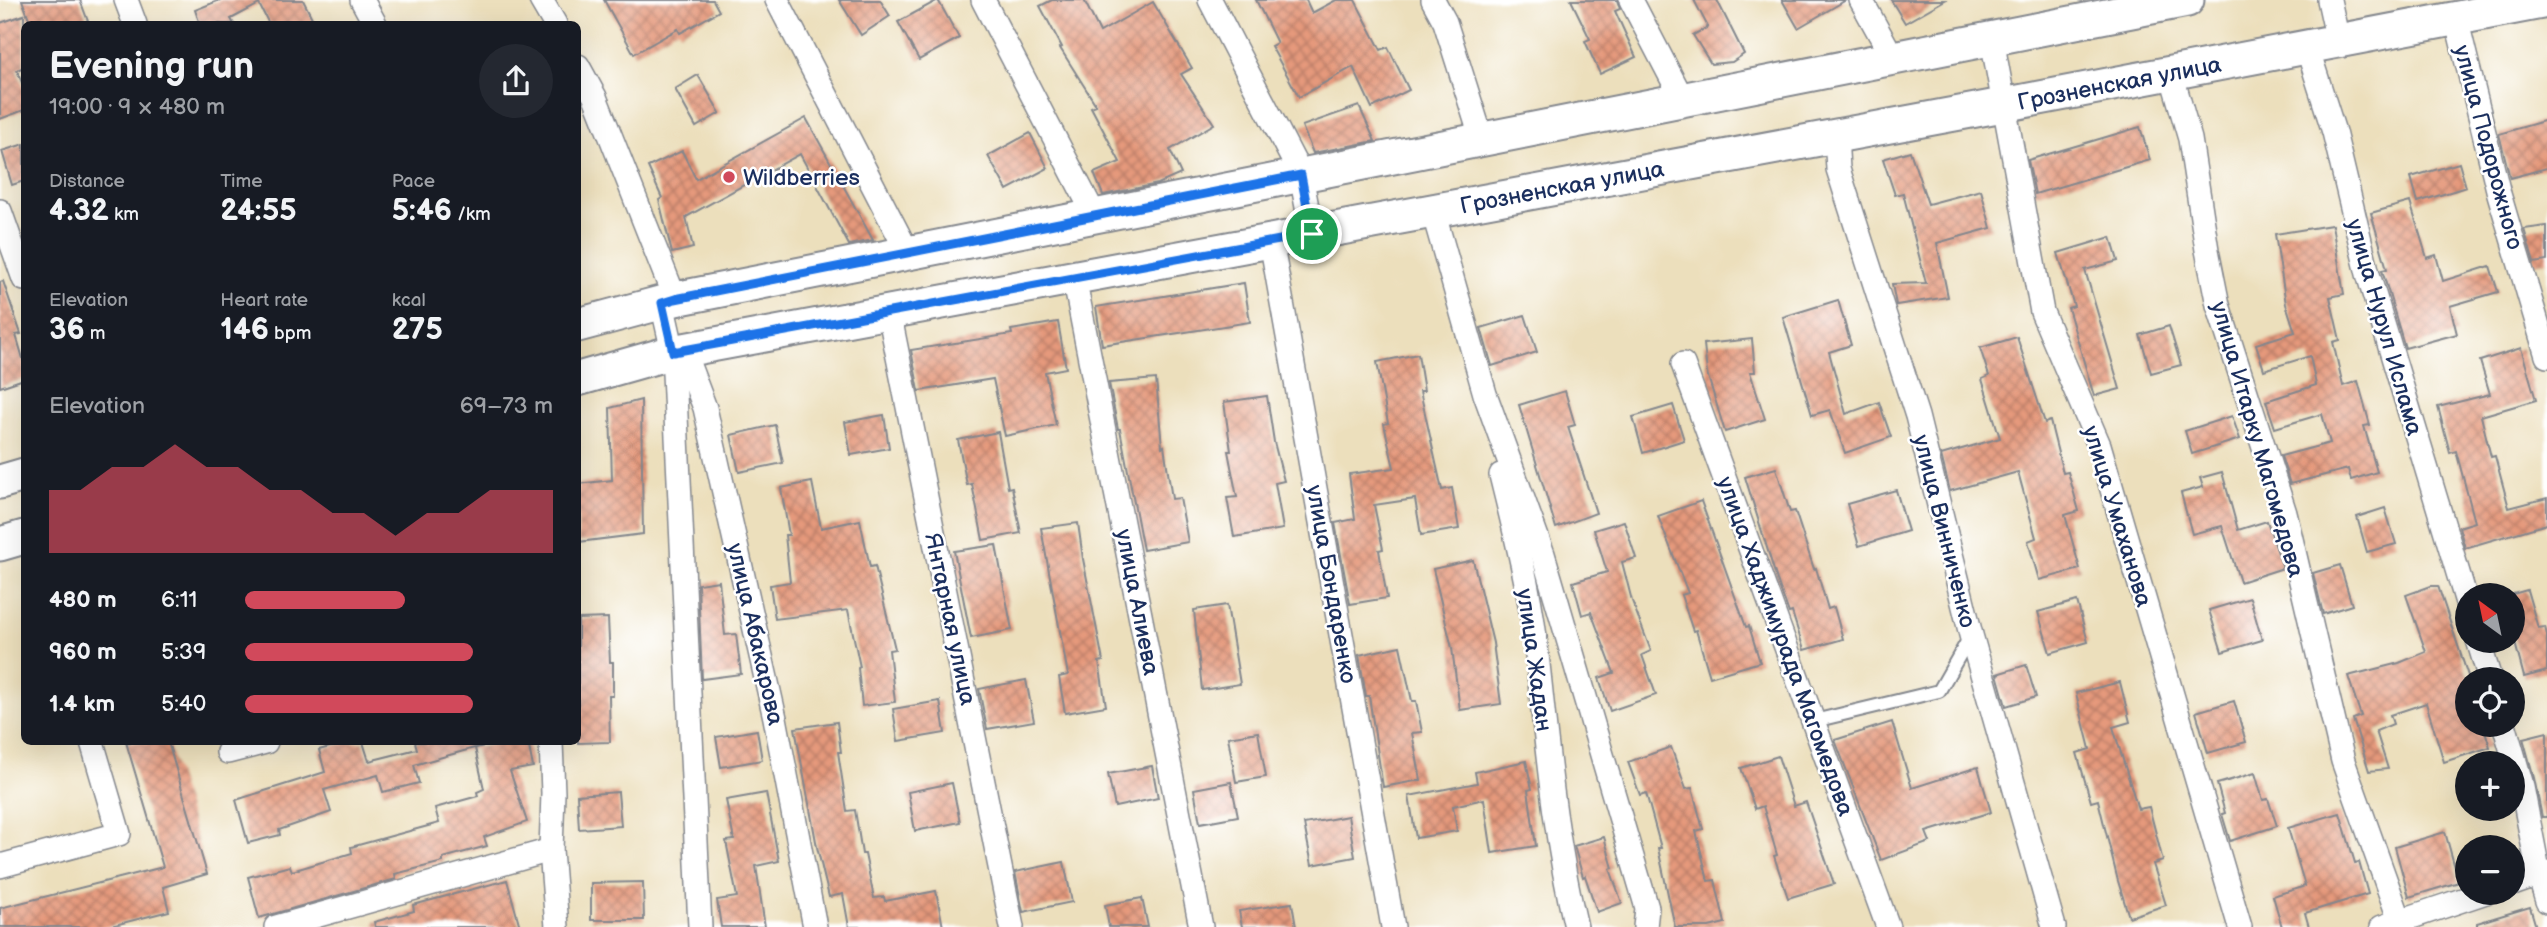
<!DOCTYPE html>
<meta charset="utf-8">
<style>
body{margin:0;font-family:"Balsamiq Sans",sans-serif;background:#242831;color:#f1f3f6;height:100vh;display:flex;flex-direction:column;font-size:26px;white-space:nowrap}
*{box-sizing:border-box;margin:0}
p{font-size:23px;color:#9ea1a6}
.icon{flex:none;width:38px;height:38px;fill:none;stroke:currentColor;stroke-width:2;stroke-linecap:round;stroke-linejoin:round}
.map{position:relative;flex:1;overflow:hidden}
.panel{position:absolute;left:21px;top:21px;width:560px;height:724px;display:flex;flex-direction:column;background:#171b24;border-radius:10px;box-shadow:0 7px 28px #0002}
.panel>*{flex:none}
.needle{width:46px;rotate:327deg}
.fabs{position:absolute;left:2455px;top:583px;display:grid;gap:14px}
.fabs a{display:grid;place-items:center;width:70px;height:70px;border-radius:50%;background:#171b24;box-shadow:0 7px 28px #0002;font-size:35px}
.pin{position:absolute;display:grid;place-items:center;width:60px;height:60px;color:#fff;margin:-30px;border:4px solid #fff;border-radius:50%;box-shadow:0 2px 7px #0007}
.round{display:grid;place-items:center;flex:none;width:74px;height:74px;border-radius:37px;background:#242831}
.summary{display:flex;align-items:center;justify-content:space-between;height:119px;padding:0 28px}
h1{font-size:38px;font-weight:800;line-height:52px}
.figures{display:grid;grid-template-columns:repeat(3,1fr);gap:10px;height:119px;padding:7px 28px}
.figures div{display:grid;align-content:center}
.figures b{font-size:30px;font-weight:800}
.figures small{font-size:19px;font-weight:400}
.figures p{font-size:19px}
.chart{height:196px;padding:14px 28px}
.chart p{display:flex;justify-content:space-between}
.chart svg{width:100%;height:126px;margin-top:7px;fill:#d1495b;opacity:.7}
ul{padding:0 28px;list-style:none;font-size:23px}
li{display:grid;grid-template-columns:112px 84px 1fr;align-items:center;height:52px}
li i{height:18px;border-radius:9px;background:#d1495b}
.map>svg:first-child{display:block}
.building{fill:url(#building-cross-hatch)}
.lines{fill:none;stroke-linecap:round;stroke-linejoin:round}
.lane-casing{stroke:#84878d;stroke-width:16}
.street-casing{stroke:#84878d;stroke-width:26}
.secondary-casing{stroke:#84878d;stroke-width:37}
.lane{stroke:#fff;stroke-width:12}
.street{stroke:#fff;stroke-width:23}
.secondary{stroke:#fff;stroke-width:33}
.route-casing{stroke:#fff;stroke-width:14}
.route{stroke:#1a73e8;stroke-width:9}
.poi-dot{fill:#d1495b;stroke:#fff;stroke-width:2.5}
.labels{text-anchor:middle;stroke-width:5;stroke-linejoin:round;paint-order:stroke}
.street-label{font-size:23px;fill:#1b2f5e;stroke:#fff}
.poi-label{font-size:23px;fill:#1b2f5e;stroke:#fff;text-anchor:start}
</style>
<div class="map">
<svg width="2547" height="927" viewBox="0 0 2547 927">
<defs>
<pattern id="building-cross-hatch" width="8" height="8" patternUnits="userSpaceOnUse" patternTransform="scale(1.75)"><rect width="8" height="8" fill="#e5997b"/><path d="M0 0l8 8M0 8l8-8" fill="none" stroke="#b97d68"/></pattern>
</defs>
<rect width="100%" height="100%" fill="#fff"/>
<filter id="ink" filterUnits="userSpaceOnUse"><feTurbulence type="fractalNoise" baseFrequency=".0143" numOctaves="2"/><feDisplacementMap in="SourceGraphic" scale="14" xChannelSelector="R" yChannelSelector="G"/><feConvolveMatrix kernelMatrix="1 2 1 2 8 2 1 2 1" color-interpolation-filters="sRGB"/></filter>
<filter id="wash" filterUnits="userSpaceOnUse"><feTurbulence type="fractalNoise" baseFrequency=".00686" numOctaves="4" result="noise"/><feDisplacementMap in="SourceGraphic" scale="28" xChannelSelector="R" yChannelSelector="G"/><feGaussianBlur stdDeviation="1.57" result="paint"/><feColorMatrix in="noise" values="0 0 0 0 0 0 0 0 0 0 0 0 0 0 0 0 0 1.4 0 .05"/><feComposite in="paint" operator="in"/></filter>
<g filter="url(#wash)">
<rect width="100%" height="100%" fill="#ecdfbc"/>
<g id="blocks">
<g class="building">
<path d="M22,0H80L89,24H31Z"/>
<path d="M220,0H303L315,24H269L259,4L231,19L234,24H200L195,10Z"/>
<path d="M604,0H713L719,11L680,33L678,29L634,54Z"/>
<path d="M839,0H880L890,16L861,35Z"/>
<path d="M938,0L959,38L919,60L898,22Z"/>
<path d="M1052,0H1084L1100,32L1153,2L1192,68L1181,74L1214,124L1170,150L1181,174L1158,184L1103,195L1094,173L1120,162L1091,107L1096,105L1060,48L1062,47L1040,6Z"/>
<path d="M1256,0H1306L1312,13L1336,0H1355L1381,50L1388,47L1409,90L1372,108L1353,67L1299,97L1271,46L1277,43Z"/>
<path d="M1571,0H1617L1620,9L1615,11L1636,57L1600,74L1585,41L1590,39Z"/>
<path d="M1694,0H1717L1744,54L1732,62L1711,64L1693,35L1708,27Z"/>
<path d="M1782,0H1846L1798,28Z"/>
<path d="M1891,0H1945L1905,23Z"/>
<path d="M24,15V67L17,70L24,88V110L0,119V23Z"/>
<path d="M698,75L720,113L696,127L675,89Z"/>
<path d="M1359,106L1375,141L1313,153L1302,126Z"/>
<path d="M806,118L873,240L849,245L800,154L686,217L693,248L672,253L659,200L662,198L648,167L682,151L696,179Z"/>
<path d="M2547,120V168L2510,178L2499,134Z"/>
<path d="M2140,127L2150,160L2035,194L2028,160Z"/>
<path d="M1030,133L1048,168L1007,190L988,156Z"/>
<path d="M24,144V181L12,185L2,151Z"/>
<path d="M1910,151L1928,204L1981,190L1991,228L1937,243L1948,297L1896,305L1892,284L1926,283L1903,193L1895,195L1883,159Z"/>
<path d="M2459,163L2466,187L2418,202L2411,177Z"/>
<path d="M2410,202L2427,258L2436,255L2443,281L2490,266L2498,292L2450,306L2457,334L2405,348L2382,270L2387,269L2371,213Z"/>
<path d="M2332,225L2344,294L2330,297L2340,340L2333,342L2343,386L2358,381L2370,425L2364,426L2377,472L2351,480L2348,469L2290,484L2281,456L2330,443L2322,414L2275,428L2266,401L2316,385L2310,356L2264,370L2256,344L2295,332L2286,304L2275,234Z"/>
<path d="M2547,226V261L2534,263L2524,229Z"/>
<path d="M2111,237L2118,261L2085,270L2120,389L2094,396L2068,308L2074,306L2058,253Z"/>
<path d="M3,281L21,334L16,335L24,362V379L0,387V282Z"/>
<path d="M1244,283L1250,322L1102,345L1096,307Z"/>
<path d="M1838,300L1851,345L1829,352L1846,414L1879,402L1891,437L1845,453L1830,410L1812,415L1783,317Z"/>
<path d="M1525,315L1537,352L1492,366L1481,328Z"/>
<path d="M1058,322L1066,368L1045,372L1056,425L1005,436L993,379L919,391L911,350L1012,334L1011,330Z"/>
<path d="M2169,326L2181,365L2151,373L2140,335Z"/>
<path d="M2017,337L2045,423L2050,421L2063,473L2068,472L2079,511L2065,515L2080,569L2039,580L2028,541L2036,538L2018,472L1950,491L1941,455L2000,438L1982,379L1989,376L1980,348Z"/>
<path d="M1752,339L1755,372H1750L1765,419L1725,432L1707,373L1704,344Z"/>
<path d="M2521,348L2536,400L2481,416L2491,457L2495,456L2509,508L2547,498V524L2465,548L2459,527L2475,522L2456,451L2450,453L2438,407L2490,394L2480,361Z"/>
<path d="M1418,354L1424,391H1420L1442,490L1452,488L1459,529L1421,535L1415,499L1374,505L1383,549L1379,550L1387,598L1350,604L1335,523L1355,519L1349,474L1394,468L1384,424L1388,423L1377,362Z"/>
<path d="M1156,379L1162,447L1164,446L1172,499L1180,498L1188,542L1143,550L1120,429H1118L1109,383Z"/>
<path d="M1565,391L1575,425L1568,427L1596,513L1556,528L1519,405Z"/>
<path d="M1267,396L1274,442L1284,481L1275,483L1283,529L1234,537L1227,498L1237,497L1228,451H1231L1224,402Z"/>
<path d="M641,400L643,534L578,542V484L612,480L610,408Z"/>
<path d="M1673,405L1684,440L1643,453L1633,417Z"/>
<path d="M884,415L889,448L851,455L845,422Z"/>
<path d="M2232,416L2240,439L2192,454L2185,431Z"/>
<path d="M775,425L783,463L739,472L731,435Z"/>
<path d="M998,432L1008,488L1012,487L1021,533L983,540L972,484L967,485L958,440Z"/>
<path d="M1776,468L1790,512L1795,511L1814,569L1816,568L1828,609L1834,607L1843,639L1804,650L1792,612L1789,613L1777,580L1745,477Z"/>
<path d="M2222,472L2238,530L2267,521L2283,568L2240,582L2222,526L2192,534L2181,493L2203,487L2200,478Z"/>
<path d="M812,482L821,528L860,520L870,567L875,566L895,649L889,650L895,702L862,706L858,668L860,667L848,610L775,619L770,585L790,582L785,535H789L781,488Z"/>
<path d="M1896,490L1908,531L1859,546L1847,504Z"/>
<path d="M1701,501L1746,627L1749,626L1760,662L1710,677L1696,630L1693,631L1681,595L1688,593L1658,516Z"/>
<path d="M2385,508L2396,544L2367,552L2357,517Z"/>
<path d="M1624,521L1636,558L1622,562L1632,601L1651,651L1642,655L1656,695L1610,711L1599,678L1614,673L1591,612L1582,615L1573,582L1607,572L1594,530Z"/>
<path d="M1078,523L1083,559L1103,661L1099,662L1106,706L1065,713L1059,677L1068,675L1041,528Z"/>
<path d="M996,545L1012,630L971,638L954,551Z"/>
<path d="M1473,560L1493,643L1501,704L1460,710L1452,648L1433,569Z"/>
<path d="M2340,565L2352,605L2323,614L2313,573Z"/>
<path d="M719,581L725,635L736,634L741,674L702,679L698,584Z"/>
<path d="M2431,586H2438L2468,676V724H2483L2490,747L2444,762L2426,703L2390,715L2393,724L2376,731L2388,769L2369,771L2353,719L2361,716L2348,676L2399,663L2426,652L2406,595Z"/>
<path d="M2527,590L2538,628L2545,627L2547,635V671L2524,677L2513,635V594Z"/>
<path d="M2250,598L2262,640L2222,652L2209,610Z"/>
<path d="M2077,601L2088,642L2050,653L2038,612Z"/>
<path d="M1227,605L1240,684L1202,690L1194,610Z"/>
<path d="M608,618L610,662H613V696H609L610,742L578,743V619Z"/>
<path d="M1400,646L1412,701H1416L1422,732L1412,733L1421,780L1383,787L1369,696H1366L1359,655Z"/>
<path d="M2026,665L2036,697L2006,706L1997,674Z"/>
<path d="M1026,680L1034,721L987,729L979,689Z"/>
<path d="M2120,682L2130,722L2113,727L2138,809L2149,807L2163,861L2153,864L2166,905L2129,917L2118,881L2098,800L2091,802L2077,753L2090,749L2076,693Z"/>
<path d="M940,701L945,733L898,741L893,709Z"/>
<path d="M2234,701L2246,742L2208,753L2196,712Z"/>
<path d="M837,722L841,752H838L847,811L855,810L862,854H865L874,898L884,897L885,901L936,891L943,927H849L843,894L829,897L817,847L795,728Z"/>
<path d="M1892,722L1912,788L1978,767L1991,812L1926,832L1930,842L1881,860L1835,740Z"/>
<path d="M757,730L762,760L721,767L716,737Z"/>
<path d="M1258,732L1266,777L1236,782L1228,737Z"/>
<path d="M2547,732V817H2542L2534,778L2523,738Z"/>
<path d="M126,742H168L207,874L163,887L169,911L107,927H0V908L163,867Z"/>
<path d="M348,742H363L369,761L417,749L415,742H478V747L414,765L419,783L383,792L378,775L324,790L331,812L279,830L280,835L248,843L236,800L325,772L319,750Z"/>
<path d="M504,742H528L533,767L510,771L527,822L484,837L487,846L443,858V862L395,874L396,879L259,918L248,877L290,866L292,871L352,853L351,847L439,823L435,808L478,796L477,792L484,789L475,748Z"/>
<path d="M1671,747L1686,789L1692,788L1703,829L1696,831L1708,881L1715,880L1725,923L1709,927H1675L1658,848H1661L1646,793L1640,795L1628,762Z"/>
<path d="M1778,756L1794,806L1806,802L1834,884L1788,898L1774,856L1777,855L1763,806L1755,809L1741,768Z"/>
<path d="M1526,761L1532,789L1528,790L1536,846L1492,853L1484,799L1453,806L1457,831L1416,838L1409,796L1477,783L1475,772Z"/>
<path d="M1152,766L1158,798L1115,807L1108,774Z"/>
<path d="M2255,773L2263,800L2268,799L2277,826L2230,841L2222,814L2225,813L2217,784Z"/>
<path d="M1231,782L1238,816L1200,823L1194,789Z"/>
<path d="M952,783L960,822L915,831L908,792Z"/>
<path d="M618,792L621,826L579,829L577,795Z"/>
<path d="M766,793L779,861L756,866L765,927H721L717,900L737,897L726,841L734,840L726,800Z"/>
<path d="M2340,813L2355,863L2359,862L2368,894L2305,913L2309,927H2282L2273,896L2305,886L2288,828Z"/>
<path d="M1348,816L1355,857L1312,865L1304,824Z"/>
<path d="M2445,832L2459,882L2409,897L2395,847Z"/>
<path d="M1604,837L1613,868L1610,869L1622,903L1597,912L1585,876L1583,877L1574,846Z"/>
<path d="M1064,862L1072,902L1023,912L1015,872Z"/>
<path d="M507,880L520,927H375L374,922L414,911L413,905Z"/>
<path d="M643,882L644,920H591V883Z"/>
<path d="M1142,898L1148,927H1109L1105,905Z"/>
<path d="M1292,903L1296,927H1242L1239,911Z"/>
<path d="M2530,907L2536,927H2477V923Z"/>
</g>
</g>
</g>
<g filter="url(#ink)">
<use href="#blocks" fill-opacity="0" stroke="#84878d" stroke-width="2"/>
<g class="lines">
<defs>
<path id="lane" d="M1814,721L1939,691L1971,635"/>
<g id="street">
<path d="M126,0L135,24"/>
<path d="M362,0L375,24"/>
<path d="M541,0L555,24"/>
<path d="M777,0L908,253"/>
<path d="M983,0L1095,216"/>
<path d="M1210,0L1301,175L1312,234"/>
<path d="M1433,0L1445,22L1482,140"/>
<path d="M1631,0L1683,100"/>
<path d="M1861,0L1893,58"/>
<path d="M2329,0L2338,41"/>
<path d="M2456,18L2499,194L2547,356"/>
<path d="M1992,39L2042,312L2099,445L2240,927"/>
<path d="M2307,47L2334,132L2368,274L2468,606"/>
<path d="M578,66L595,97L675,299"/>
<path d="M2171,73L2190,139L2207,250L2218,305L2285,513L2343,761L2400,921"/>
<path d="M1836,136L1838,169L1917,416L1971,635L2054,927"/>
<path d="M0,211L24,279"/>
<path d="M1433,211L1485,394L1543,554L1647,908L1645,927"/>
<path d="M1271,241L1393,927"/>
<path d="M1074,277L1201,927"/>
<path d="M662,303L673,352L700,927"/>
<path d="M889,312L1012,927"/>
<path d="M673,352L688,363L705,408L775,718L815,927"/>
<path d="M1683,364L1888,927"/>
<path d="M1501,475C1514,528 1528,582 1535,637C1546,733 1553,832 1576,927"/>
<path d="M2478,640L2490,679"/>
<path d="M2504,724L2521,782L2539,875L2547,901"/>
<path d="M551,742L553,793L551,850L557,927"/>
<path d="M228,752L266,742"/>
<path d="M0,866L119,834L92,742"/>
<path d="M2513,884L2547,872"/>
<path d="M276,927L551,850"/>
<path d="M2382,927L2486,892"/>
</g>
<g id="secondary">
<path d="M578,325L675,299L2187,0"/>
<path id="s1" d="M578,379L673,352L2003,105L2547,1"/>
<path d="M0,482L24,475"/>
<path d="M0,544L24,537"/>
</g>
</defs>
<use href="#lane" class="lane-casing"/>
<use href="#street" class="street-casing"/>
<use href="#secondary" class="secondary-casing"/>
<use href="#lane" class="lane"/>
<use href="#street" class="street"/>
<use href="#secondary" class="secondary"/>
</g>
</g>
<g class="lines" filter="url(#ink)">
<defs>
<path id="route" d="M1301,175L1312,234L673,352L662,303L675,299Z"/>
</defs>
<use href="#route" class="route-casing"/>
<use href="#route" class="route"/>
</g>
<circle class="poi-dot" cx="729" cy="177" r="7"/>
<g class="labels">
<g class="street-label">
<text dy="8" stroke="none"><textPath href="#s1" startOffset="1570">Грозненская улица</textPath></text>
<text transform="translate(2489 147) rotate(75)" y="8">улица Подорожного</text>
<text dy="8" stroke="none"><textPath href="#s1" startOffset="1003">Грозненская улица</textPath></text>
<text transform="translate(2385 327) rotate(74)" y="8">улица Нурул Ислама</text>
<text transform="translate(2258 439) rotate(74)" y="8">улица Итарку Магомедова</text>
<text transform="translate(2118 516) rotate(73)" y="8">улица Умаханова</text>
<text transform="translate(1945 531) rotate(76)" y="8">улица Винниченко</text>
<text transform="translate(1332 584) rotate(80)" y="8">улица Бондаренко</text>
<text transform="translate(1138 602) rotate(79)" y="8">улица Алиева</text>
<text transform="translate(951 619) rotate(78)" y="8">Янтарная улица</text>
<text transform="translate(756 634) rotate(77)" y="8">улица Абакарова</text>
<text transform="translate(1786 646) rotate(70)" y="8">улица Хаджимурада Магомедова</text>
<text transform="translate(1535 660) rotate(82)" y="8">улица Жадан</text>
</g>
<g class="poi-label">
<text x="743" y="185">Wildberries</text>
</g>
</g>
</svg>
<div class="fabs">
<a><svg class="needle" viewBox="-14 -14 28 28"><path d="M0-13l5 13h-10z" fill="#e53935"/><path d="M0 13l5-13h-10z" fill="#9ea1a6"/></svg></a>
<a><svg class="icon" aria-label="locate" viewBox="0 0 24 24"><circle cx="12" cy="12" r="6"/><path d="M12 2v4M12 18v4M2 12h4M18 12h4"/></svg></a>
<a>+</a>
<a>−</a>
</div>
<div class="pin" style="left:1312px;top:234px;background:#1e9e55"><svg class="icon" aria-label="arrive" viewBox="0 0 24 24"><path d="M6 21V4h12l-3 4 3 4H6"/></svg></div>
<section class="panel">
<div class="summary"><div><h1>Evening run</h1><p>19:00 · 9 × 480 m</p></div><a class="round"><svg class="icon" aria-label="share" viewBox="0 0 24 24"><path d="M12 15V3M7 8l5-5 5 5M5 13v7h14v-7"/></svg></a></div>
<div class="figures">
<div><p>Distance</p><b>4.32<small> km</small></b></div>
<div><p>Time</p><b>24:55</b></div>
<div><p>Pace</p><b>5:46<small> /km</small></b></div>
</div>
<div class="figures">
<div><p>Elevation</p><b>36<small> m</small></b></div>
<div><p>Heart rate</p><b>146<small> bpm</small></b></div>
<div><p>kcal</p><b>275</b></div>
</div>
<div class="chart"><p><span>Elevation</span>69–73 m</p>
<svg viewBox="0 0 160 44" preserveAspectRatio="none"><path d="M0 44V22L10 22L20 14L30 14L40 6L50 14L60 14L70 22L80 22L90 30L100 30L110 38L120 30L130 30L140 22L150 22L160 22V44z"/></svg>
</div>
<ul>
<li><b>480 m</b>6:11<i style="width:52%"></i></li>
<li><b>960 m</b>5:39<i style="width:74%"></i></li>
<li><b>1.4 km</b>5:40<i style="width:74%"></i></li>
</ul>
</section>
</div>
